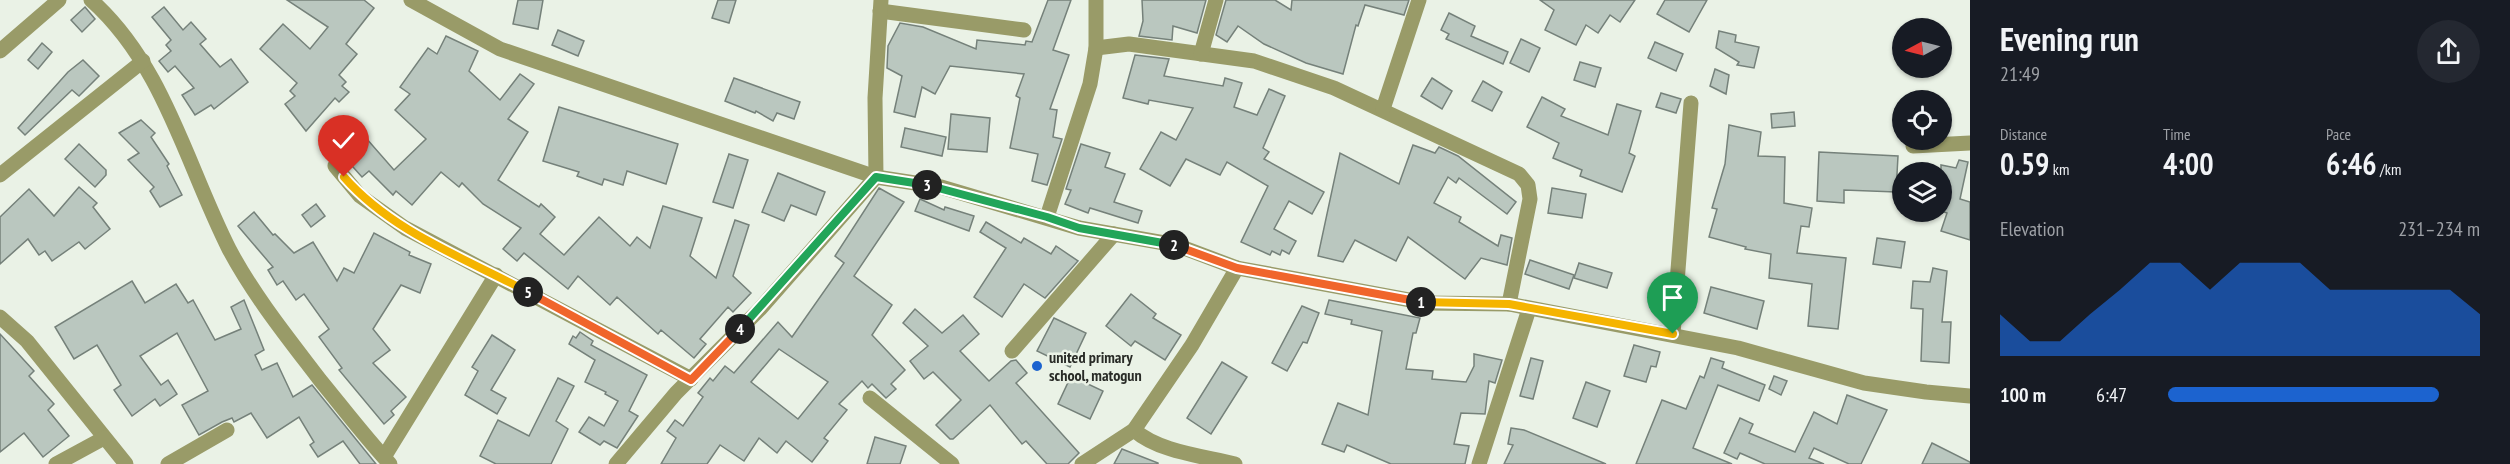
<!DOCTYPE html>
<meta charset="utf-8">
<style>
body{margin:0;font-family:"PT Sans Narrow",sans-serif;background:#242831;color:#f1f3f6;height:100vh;display:flex;flex-direction:column;font-size:22px;white-space:nowrap}
*{box-sizing:border-box;margin:0}
p{font-size:20px;color:#9ea1a6}
.icon{flex:none;width:33px;height:33px;fill:none;stroke:currentColor;stroke-width:2;stroke-linecap:round;stroke-linejoin:round}
.map{position:relative;flex:1;overflow:hidden}
.panel{display:flex;flex-direction:column;background:#171b24;width:540px}
.panel>*{flex:none}
.needle{width:39px;rotate:263deg}
.fabs{position:absolute;left:1892px;top:18px;display:grid;gap:12px}
.fabs a{display:grid;place-items:center;width:60px;height:60px;border-radius:50%;background:#171b24;box-shadow:0 2px 4px #0004;font-size:30px}
.pin{position:absolute;display:grid;place-items:center;width:51px;height:51px;color:#fff;margin:-62px -26px;border-radius:50% 50% 50% 0;rotate:-45deg;box-shadow:0 0 6px #0007}
.pin .icon{rotate:45deg}
.km{position:absolute;width:30px;height:30px;margin:-15px;border-radius:50%;background:#222;color:#fff;font-size:16px;line-height:30px;text-align:center}
.round{display:grid;place-items:center;flex:none;width:63px;height:63px;border-radius:32px;background:#242831}
.overview{display:flex;align-items:center;justify-content:space-between;height:102px;padding:0 30px}
h1{font-size:33px;font-weight:700;line-height:45px}
.metrics{display:grid;grid-template-columns:repeat(3,1fr);gap:9px;height:102px;padding:6px 30px}
.metrics div{display:grid;align-content:center}
.metrics b{font-size:30px;font-weight:700}
.metrics small{font-size:16px;font-weight:400}
.metrics p{font-size:16px}
.chart{height:168px;padding:12px 30px}
.chart p{display:flex;justify-content:space-between}
.chart svg{width:100%;height:108px;margin-top:6px;fill:#1c63cf;opacity:.7}
ul{padding:0 30px;list-style:none;font-size:20px}
li{display:grid;grid-template-columns:96px 72px 1fr;align-items:center;height:45px}
li i{height:15px;border-radius:8px;background:#1c63cf}
main{display:flex;flex:1;min-height:0}
.map>svg:first-child{display:block}
.building{fill:#bac7bf;stroke:#75817a;stroke-width:1.5;fill-rule:evenodd}
.lines{fill:none;stroke-linecap:round;stroke-linejoin:round}
.street{stroke:#999b68;stroke-width:15}
.split-1-casing{stroke:#fff;stroke-width:12}
.split-2-casing{stroke:#fff;stroke-width:12}
.split-3-casing{stroke:#fff;stroke-width:12}
.split-4-casing{stroke:#fff;stroke-width:12}
.split-5-casing{stroke:#fff;stroke-width:12}
.split-6-casing{stroke:#fff;stroke-width:12}
.split-1{stroke:#f5b400;stroke-width:8}
.split-2{stroke:#f0652b;stroke-width:8}
.split-3{stroke:#22a559;stroke-width:8}
.split-4{stroke:#22a559;stroke-width:8}
.split-5{stroke:#f0652b;stroke-width:8}
.split-6{stroke:#f5b400;stroke-width:8}
.poi-dot{fill:#1c63cf;stroke:#eaf2e6;stroke-width:2}
.labels{text-anchor:middle;stroke-width:5;stroke-linejoin:round;paint-order:stroke}
.poi-label{font-size:16px;font-weight:bold;fill:#292b27;stroke:#eaf2e6;text-anchor:start}
</style>
<main>
<div class="map">
<svg width="1970" height="464" viewBox="0 0 1970 464">
<rect width="100%" height="100%" fill="#eaf2e6"/>
<g class="building">
<path d="M287,0H364L374,8L346,44L357,54L339,75L346,82L342,86L349,92L339,102L335,98L306,131L285,104L295,96L290,91L297,83L260,49L283,24L310,49L328,27Z"/>
<path d="M518,0H543L538,29L513,24Z"/>
<path d="M718,0H736L729,23L712,18Z"/>
<path d="M1048,0H1071L1053,50L1069,55L1050,109L1057,110L1053,137L1062,139L1047,185L1032,181L1038,154L1010,148L1020,98L1016,96L1024,74L950,66L935,94L922,87L915,117L894,112L902,76L887,68L888,46L900,23L923,27L976,49L977,40L1025,45L1026,41L1032,42Z"/>
<path d="M1142,0H1206L1197,33L1173,26L1172,40L1139,36L1143,21Z"/>
<path d="M1226,0H1275L1291,10L1292,0H1409L1404,15L1365,5L1358,26L1356,25L1343,74L1306,63L1264,44L1238,26L1227,42L1216,35Z"/>
<path d="M1540,0H1635L1620,22L1610,15L1598,33L1586,25L1576,45L1545,30L1554,10Z"/>
<path d="M1665,0H1707L1689,32L1657,14Z"/>
<path d="M85,7L95,19L82,32L71,20Z"/>
<path d="M164,7L183,30L191,22L206,39L200,44L220,67L231,59L248,82L214,109L211,105L195,115L182,95L194,88L175,66L168,72L159,61L171,51L166,45L171,40L152,17Z"/>
<path d="M1449,13L1475,26L1471,36L1508,52L1503,64L1446,39L1449,34L1441,30Z"/>
<path d="M558,30L584,41L578,56L552,45Z"/>
<path d="M1719,31L1736,35L1735,42L1759,47L1754,68L1737,65L1739,62L1716,48Z"/>
<path d="M446,36L478,51L469,71L500,100L520,74L534,84L508,119L528,132L498,180L539,207L541,204L555,217L540,234L564,255L599,217L630,246L637,237L650,248L663,206L702,218L690,256L716,278L735,220L749,225L733,276L751,293L733,312L728,307L700,339L706,344L694,358L661,330L658,334L617,297L610,305L578,276L568,289L524,253L517,261L503,249L521,228L483,204L462,183L459,187L441,172L412,205L396,191L393,195L369,171L362,177L344,157L366,138L394,170L426,139L395,110L410,94L400,87L428,48L437,54Z"/>
<path d="M1521,39L1540,48L1529,72L1510,63Z"/>
<path d="M1655,42L1683,54L1676,71L1648,58Z"/>
<path d="M42,43L52,52L38,69L28,60Z"/>
<path d="M1135,55L1169,59L1164,76L1223,86L1225,78L1242,83L1234,107L1257,115L1269,89L1285,96L1263,148L1269,152L1264,159L1324,192L1312,214L1289,201L1274,229L1296,241L1289,254L1282,250L1280,255L1272,251L1270,255L1241,242L1268,186L1227,162L1220,175L1186,159L1170,186L1140,169L1161,132L1176,140L1193,108L1149,100L1148,104L1123,98Z"/>
<path d="M83,60L99,76L79,96L72,90L25,135L18,128L68,72Z"/>
<path d="M1580,62L1601,68L1595,87L1574,80Z"/>
<path d="M1715,69L1729,75L1726,94L1710,86Z"/>
<path d="M734,78L800,102L794,119L777,113L773,121L756,111L755,113L725,101Z"/>
<path d="M1432,78L1452,91L1442,109L1421,96Z"/>
<path d="M1483,81L1502,92L1492,111L1472,101Z"/>
<path d="M1661,93L1681,99L1676,113L1656,107Z"/>
<path d="M1542,97L1565,109L1561,116L1608,135L1617,104L1641,111L1629,153L1635,156L1622,192L1580,176L1582,170L1553,158L1559,143L1527,127Z"/>
<path d="M559,107L678,144L666,184L627,171L623,185L604,179L602,185L577,176L579,172L543,161Z"/>
<path d="M1794,112L1795,126L1772,128L1771,114Z"/>
<path d="M951,114L990,118L987,152L948,149Z"/>
<path d="M141,120L155,133L151,137L169,164L167,166L182,195L160,207L150,191L154,187L128,160L139,153L119,133Z"/>
<path d="M1729,125L1761,132L1758,156L1785,157L1784,203L1812,208L1809,227L1801,226L1797,253L1846,258L1838,329L1808,326L1812,284L1769,278L1771,254L1745,249L1746,247L1709,237L1717,209L1712,208L1725,164Z"/>
<path d="M905,128L946,137L942,156L901,147Z"/>
<path d="M79,144L106,170V175L95,187L65,159Z"/>
<path d="M1081,144L1110,153L1105,167L1125,174L1114,202L1142,211L1138,223L1090,208L1088,213L1065,204L1071,190L1066,189Z"/>
<path d="M1413,145L1435,153L1439,147L1458,156L1516,202L1507,214L1459,178L1456,183L1448,177L1434,203L1461,217L1459,222L1498,246L1501,235L1512,238L1507,265L1481,258L1465,279L1408,237L1396,261L1355,240L1343,262L1318,256L1340,153L1399,184Z"/>
<path d="M1819,152L1898,156L1896,192L1844,190V203L1817,201Z"/>
<path d="M729,154L748,160L733,208L713,202Z"/>
<path d="M1959,160L1968,162L1960,199L1970,202V240L1941,231L1947,213L1941,211L1949,189L1941,188V165L1956,168Z"/>
<path d="M778,173L825,192L816,215L791,205L784,221L762,212Z"/>
<path d="M79,187L97,203L93,207L110,229L85,249L79,242L52,261L45,251L39,255L28,239L0,264V217L29,189L54,216Z"/>
<path d="M879,188L904,202L854,276L892,305L872,335L905,370L891,384L896,389L886,398L872,384L868,388L862,381L839,404L847,410L824,438L828,441L812,462L786,441L777,453L759,438L744,461L720,445L707,464H661L676,438L667,431L675,420L683,426L703,397L698,393L710,378L713,381L725,366L734,373L778,322L792,337L844,263L835,256ZM779,349L828,382L798,419L751,382Z"/>
<path d="M1552,188L1586,194L1582,218L1548,213Z"/>
<path d="M920,199L944,210L945,207L974,216L969,231L915,211Z"/>
<path d="M316,204L325,216L311,227L302,215Z"/>
<path d="M254,212L273,235L275,234L294,253L313,242L337,281L344,268L354,273L374,233L410,252L409,255L431,264L420,293L401,285L373,329L390,350L373,363L406,397L391,411L394,415L384,424L339,370L342,368L319,337L329,329L304,294L296,300L283,281L277,285L268,270L273,267L238,226Z"/>
<path d="M986,222L1021,243L1024,238L1051,254L1056,246L1078,261L1045,298L1024,284L1002,317L974,297L1006,248L980,232Z"/>
<path d="M1877,238L1905,242L1901,268L1873,264Z"/>
<path d="M1530,260L1574,275L1569,289L1525,274Z"/>
<path d="M1579,263L1612,273L1607,288L1574,278Z"/>
<path d="M1933,268L1947,271L1942,322H1951L1949,363L1921,361L1923,309L1911,308L1913,281L1930,282Z"/>
<path d="M132,281L145,303L176,284L188,303L193,300L215,340L241,329L231,307L244,300L264,350L255,355L262,370L277,363L293,397L312,385L376,464H360L343,441L318,457L310,445L314,442L299,417L267,438L251,413L234,422L232,418L222,422L199,435L182,405L208,391L177,333L140,356L161,385L168,380L177,394L160,406L155,399L132,416L114,390L121,385L97,345L74,359L55,327Z"/>
<path d="M1711,287L1764,301L1757,329L1704,313Z"/>
<path d="M1131,294L1156,314L1153,318L1181,335L1165,360L1135,341L1131,346L1106,326Z"/>
<path d="M1329,300L1420,318L1416,333H1413L1406,369L1433,371L1432,379L1466,382L1474,366V354L1502,360L1495,383L1489,381L1485,414L1461,413L1454,444L1469,446L1465,464H1391L1347,445L1344,452L1322,444L1338,403L1368,415L1382,331L1351,324L1352,320L1325,314Z"/>
<path d="M1302,306L1319,313L1307,343L1303,342L1287,371L1272,363Z"/>
<path d="M915,309L942,333L963,315L979,334L960,351L989,381L1011,361L1016,360L1027,373L1016,383L1079,453L1068,464H1047L1026,441L1022,444L990,405L953,439H950L936,425L961,400L933,372L924,379L910,361L928,346L903,323Z"/>
<path d="M1054,318L1086,333L1070,367L1037,351Z"/>
<path d="M580,332L593,341L591,345L647,375L629,411L638,416L617,448L604,441L600,445L579,432L589,417L604,426L618,401L605,394L606,392L585,382L595,360L569,344L573,336L576,338Z"/>
<path d="M0,334L34,371L29,376L54,404L48,410L69,436L43,457L24,433L0,452Z"/>
<path d="M492,335L515,350L491,390L506,398L497,414L465,395L478,371L472,367Z"/>
<path d="M1634,345L1660,352L1656,367L1651,366L1646,382L1624,376Z"/>
<path d="M1531,358L1543,361L1533,399L1520,396Z"/>
<path d="M1711,358L1724,362L1722,368L1765,385L1759,401L1718,385L1693,448L1732,464H1636L1662,400L1686,409L1700,376L1704,378Z"/>
<path d="M1222,362L1247,377L1211,434L1187,418Z"/>
<path d="M1071,376L1103,391L1090,419L1058,404Z"/>
<path d="M1774,376L1787,381L1781,395L1769,389Z"/>
<path d="M558,378L574,386L556,421L568,429L551,464H496L480,456L498,420L529,436Z"/>
<path d="M1586,382L1610,391L1597,427L1573,418Z"/>
<path d="M1847,395L1887,410L1861,464H1849L1814,448L1809,458L1824,464H1765L1740,453L1737,459L1724,453L1740,418L1753,424L1749,433L1795,452L1814,412L1837,424Z"/>
<path d="M1511,428L1524,430L1606,464H1504L1513,445L1508,444Z"/>
<path d="M875,437L906,446L900,464H867Z"/>
<path d="M1932,443L1970,462V464H1922Z"/>
<path d="M1122,449L1158,463V464H1114Z"/>
</g>
<g class="lines">
<g class="street">
<path d="M91,0C164,65 186,164 229,249C254,296 288,338 320,380C343,408 365,437 390,464"/>
<path d="M411,0L500,49L876,177L941,187L1079,228L1176,245L1237,268L1426,303L1509,304L1738,348L1864,383L1926,392L1970,396"/>
<path d="M880,11L1024,30"/>
<path d="M1096,48L1129,44L1254,61L1334,88L1519,174L1528,185L1530,199L1509,304"/>
<path d="M0,51L59,0"/>
<path d="M1201,54L1216,0"/>
<path d="M1383,109L1419,0"/>
<path d="M1913,146L1970,143"/>
<path d="M335,166L360,196L405,228L691,379"/>
<path d="M0,175L143,61"/>
<path d="M1047,217L1090,84L1096,48V0"/>
<path d="M0,317L27,341L126,464"/>
<path d="M1673,334L1691,103"/>
<path d="M1012,351L1114,234"/>
<path d="M870,398L952,464"/>
<path d="M1134,430C1159,452 1203,456 1235,464"/>
<path d="M384,457L496,275"/>
<path d="M56,464L104,438"/>
<path d="M168,464L227,430"/>
<path d="M616,464L676,393L760,309L876,177L875,98L881,0"/>
<path d="M1082,464L1134,430L1192,345L1237,268"/>
<path d="M1479,464L1529,309"/>
</g>
</g>
<g class="lines">
<defs>
<path id="split-1" d="M1421,302L1509,304L1673,334"/>
<path id="split-2" d="M1174,245L1237,268L1421,302"/>
<path id="split-3" d="M927,185L1047,217L1079,228L1174,245"/>
<path id="split-4" d="M740,329L876,177L927,185"/>
<path id="split-5" d="M528,292L691,380L740,329"/>
<path id="split-6" d="M344,177C392,232 465,258 528,292"/>
</defs>
<use href="#split-1" class="split-1-casing"/>
<use href="#split-2" class="split-2-casing"/>
<use href="#split-3" class="split-3-casing"/>
<use href="#split-4" class="split-4-casing"/>
<use href="#split-5" class="split-5-casing"/>
<use href="#split-6" class="split-6-casing"/>
<use href="#split-1" class="split-1"/>
<use href="#split-2" class="split-2"/>
<use href="#split-3" class="split-3"/>
<use href="#split-4" class="split-4"/>
<use href="#split-5" class="split-5"/>
<use href="#split-6" class="split-6"/>
</g>
<circle class="poi-dot" cx="1037" cy="366" r="6"/>
<g class="labels">
<g class="poi-label">
<text x="1049" y="363">united primary<tspan x="1049" dy="18">school, matogun</tspan></text>
</g>
</g>
</svg>
<div class="fabs">
<a><svg class="needle" viewBox="-14 -14 28 28"><path d="M0-13l5 13h-10z" fill="#e53935"/><path d="M0 13l5-13h-10z" fill="#9ea1a6"/></svg></a>
<a><svg class="icon" aria-label="locate" viewBox="0 0 24 24"><circle cx="12" cy="12" r="6"/><path d="M12 2v4M12 18v4M2 12h4M18 12h4"/></svg></a>
<a><svg class="icon" aria-label="layers" viewBox="0 0 24 24"><path d="M12 4l9 5-9 5-9-5zM3 14l9 5 9-5"/></svg></a>
</div>
<div class="pin" style="left:1673px;top:334px;background:#1e9e55"><svg class="icon" aria-label="arrive" viewBox="0 0 24 24"><path d="M6 21V4h12l-3 4 3 4H6"/></svg></div>
<div class="pin" style="left:344px;top:177px;background:#d93025"><svg class="icon" aria-label="check" viewBox="0 0 24 24"><path d="M5 12l5 5 9-10"/></svg></div>
<b class="km" style="left:1421px;top:302px">1</b>
<b class="km" style="left:1174px;top:245px">2</b>
<b class="km" style="left:927px;top:185px">3</b>
<b class="km" style="left:740px;top:329px">4</b>
<b class="km" style="left:528px;top:292px">5</b>
</div>
<section class="panel">
<div class="overview"><div><h1>Evening run</h1><p>21:49</p></div><a class="round"><svg class="icon" aria-label="share" viewBox="0 0 24 24"><path d="M12 15V3M7 8l5-5 5 5M5 13v7h14v-7"/></svg></a></div>
<div class="metrics">
<div><p>Distance</p><b>0.59<small> km</small></b></div>
<div><p>Time</p><b>4:00</b></div>
<div><p>Pace</p><b>6:46<small> /km</small></b></div>
</div>
<div class="chart"><p><span>Elevation</span>231–234 m</p>
<svg viewBox="0 0 160 44" preserveAspectRatio="none"><path d="M0 44V27L10 38L20 38L30 27L40 17L50 6L60 6L70 17L80 6L90 6L100 6L110 17L120 17L130 17L140 17L150 17L160 27V44z"/></svg>
</div>
<ul>
<li><b>100 m</b>6:47<i style="width:87%"></i></li>
</ul>
</section>
</main>
